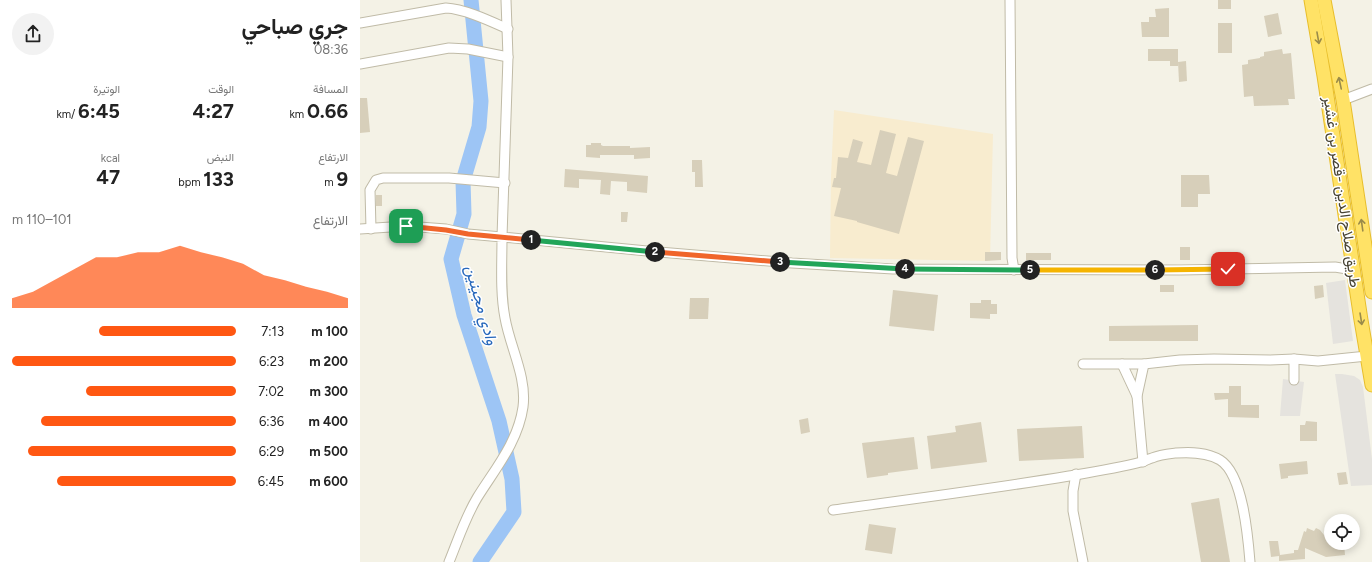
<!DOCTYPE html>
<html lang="ar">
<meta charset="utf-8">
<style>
body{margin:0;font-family:Figtree,Vazirmatn,sans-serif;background:#f2f2f2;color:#222;direction:rtl;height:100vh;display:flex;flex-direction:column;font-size:15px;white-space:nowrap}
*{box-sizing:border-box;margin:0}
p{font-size:13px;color:#767676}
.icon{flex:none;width:22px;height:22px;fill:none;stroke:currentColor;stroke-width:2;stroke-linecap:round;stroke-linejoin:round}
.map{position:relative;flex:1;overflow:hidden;direction:ltr}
.drawer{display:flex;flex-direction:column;background:#fff;width:360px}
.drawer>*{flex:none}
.controls{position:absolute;left:964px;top:514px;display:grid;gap:8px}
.controls a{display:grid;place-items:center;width:36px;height:36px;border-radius:50%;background:#fff;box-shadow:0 2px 10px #0003;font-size:20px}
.pin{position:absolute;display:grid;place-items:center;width:34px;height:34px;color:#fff;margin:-17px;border-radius:8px;box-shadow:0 2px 6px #0006}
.km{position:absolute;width:20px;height:20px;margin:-10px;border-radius:50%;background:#222;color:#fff;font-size:11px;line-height:20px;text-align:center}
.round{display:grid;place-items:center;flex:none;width:42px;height:42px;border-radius:21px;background:#f2f2f2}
.head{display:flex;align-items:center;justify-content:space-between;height:68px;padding:0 12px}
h1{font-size:22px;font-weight:700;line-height:30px}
.stats{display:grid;grid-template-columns:repeat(3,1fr);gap:6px;height:68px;padding:4px 12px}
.stats div{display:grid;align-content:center}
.stats b{font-size:20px;font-weight:700}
.stats small{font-size:11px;font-weight:400}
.stats p{font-size:11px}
.chart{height:112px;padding:8px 12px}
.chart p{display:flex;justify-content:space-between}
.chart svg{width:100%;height:72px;margin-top:4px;fill:#ff5712;opacity:.7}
ul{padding:0 12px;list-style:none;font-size:13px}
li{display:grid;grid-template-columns:64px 48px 1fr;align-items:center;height:30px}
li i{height:10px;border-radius:5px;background:#ff5712}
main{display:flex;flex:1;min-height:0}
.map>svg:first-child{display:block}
.commercial{fill:#f8eccf}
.parking{fill:#e5e3de}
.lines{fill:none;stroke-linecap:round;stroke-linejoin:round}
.river{stroke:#9dc5f5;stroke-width:15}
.building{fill:#d7cfba}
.minor-casing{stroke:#c0bba7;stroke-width:11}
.highway-casing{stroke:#e8be2b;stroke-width:15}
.minor{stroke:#fff;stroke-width:9}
.highway{stroke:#ffe266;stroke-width:13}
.oneway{stroke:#9a8b4a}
.split-1-casing{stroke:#fff;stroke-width:8}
.split-2-casing{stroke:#fff;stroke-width:8}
.split-3-casing{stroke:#fff;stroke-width:8}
.split-4-casing{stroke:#fff;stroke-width:8}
.split-5-casing{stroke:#fff;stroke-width:8}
.split-6-casing{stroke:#fff;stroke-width:8}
.split-7-casing{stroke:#fff;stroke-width:8}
.split-1{stroke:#f0652b;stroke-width:5}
.split-2{stroke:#22a559;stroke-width:5}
.split-3{stroke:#f0652b;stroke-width:5}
.split-4{stroke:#22a559;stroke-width:5}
.split-5{stroke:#22a559;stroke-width:5}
.split-6{stroke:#f5b400;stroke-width:5}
.split-7{stroke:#f5b400;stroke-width:5}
.labels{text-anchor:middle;stroke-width:3;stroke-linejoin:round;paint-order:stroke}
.street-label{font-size:15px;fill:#474334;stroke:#fff}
.water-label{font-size:16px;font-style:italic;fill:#2667bb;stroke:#fff}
</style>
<main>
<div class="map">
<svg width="1012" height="562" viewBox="0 0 1012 562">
<rect width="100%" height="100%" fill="#f4f2e6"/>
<path class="commercial" d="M474,110L633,134L630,261L470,258L471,177Z"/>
<g class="parking">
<path d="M985,280L993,341L973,344L966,283Z"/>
<path d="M975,374H982L994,376L1000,380L1003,387L1012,459V485L991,486Z"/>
<path d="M923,379L944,382L940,416H920Z"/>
</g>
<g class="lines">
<path class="river" d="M111,0L121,101L119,127L103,181L104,214L91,259L104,315L139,421L152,479L154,512L120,562"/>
</g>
<g class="building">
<rect x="858" y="0" width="13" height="9"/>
<path d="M809,8V37H782L781,22H789V17H796L795,9Z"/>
<path d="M918,13L922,34L908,37L904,16Z"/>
<rect x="858" y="23" width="14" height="30"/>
<path d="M788,49H818V66H810V61H788Z"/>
<path d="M922,49L923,54L931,53L935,99H928L929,105L894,106L893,96L884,97L882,65L888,64V60L900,58V57L904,56V52Z"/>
<path d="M826,61L827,81L819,82L818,62Z"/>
<path d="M0,98H7L10,132L0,133Z"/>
<path d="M520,130L536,134L526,173L537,176L548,137L564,141L539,234L497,222V221L474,216L481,188L472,187L474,178H476L478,157L488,158L493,139L503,142L497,162L511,165Z"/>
<path d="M231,143H241V145L243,146H270V148L290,147V158L274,159V155H240V158L226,157V145H231Z"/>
<path d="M332,160H342L343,187H335V172H332Z"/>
<path d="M205,169L288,176L287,193L267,191V182L251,181L250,195L240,194L241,180L219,179V188L204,187Z"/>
<path d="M821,175H849L850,194H838V207H821Z"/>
<rect x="16" y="195" width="6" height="11"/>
<path d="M261,212H268L267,222H261Z"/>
<rect x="820" y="247" width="10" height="13"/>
<path d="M625,252H641V260L625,261Z"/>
<rect x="666" y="253" width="25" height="7"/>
<rect x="800" y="285" width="14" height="7"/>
<path d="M963,285L964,297L955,299L954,286Z"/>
<path d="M533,290L578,295L574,331L529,326Z"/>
<path d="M330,298H349L348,319H329Z"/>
<path d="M621,300H631V304H637V314H630V319L610,318V303H621Z"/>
<path d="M838,325V341H749V326Z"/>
<path d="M869,386H881V405H899V418L868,417V399L855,400L854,393H869Z"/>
<path d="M448,418L450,432L441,434L439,420Z"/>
<path d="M946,421L957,422V441H940V425H945Z"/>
<path d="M621,422L627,462L571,469L567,436L596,432L595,426Z"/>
<path d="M722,426L724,458L659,461L657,429Z"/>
<path d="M554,437L558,469L528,473V475L507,478L502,443Z"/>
<path d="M947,461L948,474L928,476V478L921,479L919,464Z"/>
<path d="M986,472L988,484L979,485L977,473Z"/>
<path d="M859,498L870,562H841L831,503Z"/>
<path d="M509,524L536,528L532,554L505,550Z"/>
<path d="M947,528L954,531L956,528L960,530L964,535L971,538L969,544L984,543L985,555L966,557L945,548V559L919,561V556L911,557L909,541H918L920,555L934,553V550H938L944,531L946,532Z"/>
</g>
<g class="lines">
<defs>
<g id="minor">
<path d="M146,0L148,57L142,237L287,251L432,263L533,269L821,270L975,267L993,270"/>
<path d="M650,0L652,258L654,270"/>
<path d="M0,23L86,8C105,9 130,21 148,29"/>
<path d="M0,64L89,48L108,49L148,57"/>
<path d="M983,100L1012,89"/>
<path d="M0,229L46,226L86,229L108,234L142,237C142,264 140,292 145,318C150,347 167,377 163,407C158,442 135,469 117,498C105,518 98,540 89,562"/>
<path d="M11,229L10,190L16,180L23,178H89L145,183"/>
<path d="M723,364H784L820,360L854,359L910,360L934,359L958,361L1007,356"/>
<path d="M762,364L777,396"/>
<path d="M934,380V359"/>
<path d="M783,462L777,396L784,364"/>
<path d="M716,474L713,491V511L723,562"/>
<path d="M473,510C552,499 631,489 709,476C733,472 758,468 781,462C785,461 788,459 792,458C799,455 808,454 816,453C831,452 847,452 860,460C883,474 888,537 890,562"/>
</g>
<g id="highway">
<path d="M951,0L964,76L1001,320L1012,385"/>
<path d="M964,0L983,100L1012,292"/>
</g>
</defs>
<use href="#minor" class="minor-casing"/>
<use href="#highway" class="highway-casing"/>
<use href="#minor" class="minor"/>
<use href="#highway" class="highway"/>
</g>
<defs><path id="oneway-shaft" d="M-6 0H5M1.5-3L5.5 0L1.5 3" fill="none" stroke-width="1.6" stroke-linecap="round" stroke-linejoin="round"/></defs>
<g class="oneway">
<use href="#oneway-shaft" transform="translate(958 38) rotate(80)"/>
<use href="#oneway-shaft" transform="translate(980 83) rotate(-102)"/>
<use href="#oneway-shaft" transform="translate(1002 225) rotate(-98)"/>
<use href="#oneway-shaft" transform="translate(1001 319) rotate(81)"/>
</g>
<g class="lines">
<defs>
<path id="split-1" d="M46,226L86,230L108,234L171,240"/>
<path id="split-2" d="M171,240L295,252"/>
<path id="split-3" d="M295,252L420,262"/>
<path id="split-4" d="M420,262L545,269"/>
<path id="split-5" d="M545,269L670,270"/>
<path id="split-6" d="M670,270H795"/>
<path id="split-7" d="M795,270L868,269"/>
</defs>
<use href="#split-1" class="split-1-casing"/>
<use href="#split-2" class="split-2-casing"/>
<use href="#split-3" class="split-3-casing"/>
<use href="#split-4" class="split-4-casing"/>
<use href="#split-5" class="split-5-casing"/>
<use href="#split-6" class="split-6-casing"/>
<use href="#split-7" class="split-7-casing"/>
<use href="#split-1" class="split-1"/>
<use href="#split-2" class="split-2"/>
<use href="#split-3" class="split-3"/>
<use href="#split-4" class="split-4"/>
<use href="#split-5" class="split-5"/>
<use href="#split-6" class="split-6"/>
<use href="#split-7" class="split-7"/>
</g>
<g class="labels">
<g class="street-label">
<text transform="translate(982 192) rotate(82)" y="5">طريق صلاح الدين -قصر بن غشير</text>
</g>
<g class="water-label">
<text transform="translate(122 305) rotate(74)" y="6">وادي مجينين</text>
</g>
</g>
</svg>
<div class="controls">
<a><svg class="icon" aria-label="locate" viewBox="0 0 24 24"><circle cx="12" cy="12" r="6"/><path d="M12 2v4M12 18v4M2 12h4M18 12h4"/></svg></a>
</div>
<div class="pin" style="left:46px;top:226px;background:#1e9e55"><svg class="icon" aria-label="arrive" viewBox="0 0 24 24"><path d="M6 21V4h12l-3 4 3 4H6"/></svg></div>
<div class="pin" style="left:868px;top:269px;background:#d93025"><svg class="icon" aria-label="check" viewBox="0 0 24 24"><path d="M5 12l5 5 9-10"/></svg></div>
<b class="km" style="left:171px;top:240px">1</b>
<b class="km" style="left:295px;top:252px">2</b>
<b class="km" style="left:420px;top:262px">3</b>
<b class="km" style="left:545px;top:269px">4</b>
<b class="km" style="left:670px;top:270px">5</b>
<b class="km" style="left:795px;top:270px">6</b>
</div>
<section class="drawer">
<div class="head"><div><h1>جري صباحي</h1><p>08:36</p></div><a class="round"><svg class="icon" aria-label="share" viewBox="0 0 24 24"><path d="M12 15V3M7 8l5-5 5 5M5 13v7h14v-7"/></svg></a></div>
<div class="stats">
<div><p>المسافة</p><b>0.66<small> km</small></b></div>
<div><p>الوقت</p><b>4:27</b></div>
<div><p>الوتيرة</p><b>6:45<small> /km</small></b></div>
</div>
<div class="stats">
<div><p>الارتفاع</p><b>9<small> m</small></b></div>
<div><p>النبض</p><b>133<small> bpm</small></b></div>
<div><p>kcal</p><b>47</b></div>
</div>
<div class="chart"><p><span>الارتفاع</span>101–110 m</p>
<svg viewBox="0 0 160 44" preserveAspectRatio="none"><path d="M0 44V38L10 34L20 27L30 20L40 13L50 13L60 10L70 10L80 6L90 10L100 13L110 17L120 24L130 27L140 31L150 34L160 38V44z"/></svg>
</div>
<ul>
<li><b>100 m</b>7:13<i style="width:61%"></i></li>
<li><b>200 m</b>6:23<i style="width:100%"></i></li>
<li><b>300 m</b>7:02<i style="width:67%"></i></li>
<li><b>400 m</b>6:36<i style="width:87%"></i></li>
<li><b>500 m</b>6:29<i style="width:93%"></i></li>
<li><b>600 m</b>6:45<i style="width:80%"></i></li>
</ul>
</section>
</main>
